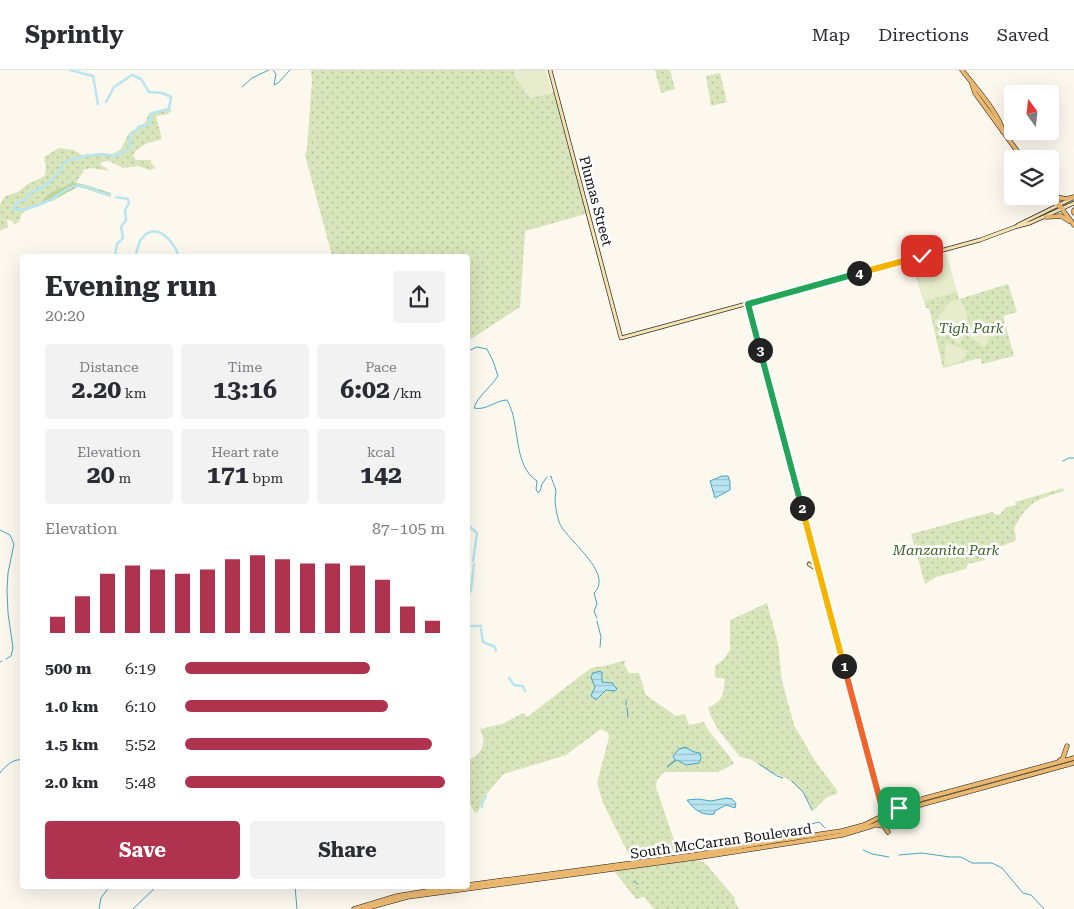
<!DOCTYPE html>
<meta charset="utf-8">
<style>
body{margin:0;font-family:"Roboto Serif",serif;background:#f2f2f3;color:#2b2b33;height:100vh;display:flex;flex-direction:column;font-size:19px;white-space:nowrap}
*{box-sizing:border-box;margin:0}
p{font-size:16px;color:#7c7c81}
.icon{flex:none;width:28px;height:28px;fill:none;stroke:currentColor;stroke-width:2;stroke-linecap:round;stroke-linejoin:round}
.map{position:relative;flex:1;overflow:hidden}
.panel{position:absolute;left:20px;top:184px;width:450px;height:635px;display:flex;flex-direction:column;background:#fff;border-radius:5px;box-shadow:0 5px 20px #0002}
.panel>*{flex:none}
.needle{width:32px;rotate:345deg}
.controls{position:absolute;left:1004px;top:15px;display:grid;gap:10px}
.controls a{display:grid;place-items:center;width:55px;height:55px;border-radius:5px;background:#fff;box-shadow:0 5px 20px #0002;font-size:25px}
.pin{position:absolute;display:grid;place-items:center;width:42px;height:42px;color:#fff;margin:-21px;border-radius:10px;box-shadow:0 2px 8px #0006}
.km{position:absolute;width:25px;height:25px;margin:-12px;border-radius:50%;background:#222;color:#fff;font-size:14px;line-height:25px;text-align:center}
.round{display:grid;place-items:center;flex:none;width:52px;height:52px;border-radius:5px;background:#f2f2f3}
.head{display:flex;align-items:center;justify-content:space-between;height:85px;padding:0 25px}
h1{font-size:28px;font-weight:700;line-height:38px}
.stats{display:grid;grid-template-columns:repeat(3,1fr);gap:8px;height:85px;padding:5px 25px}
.stats div{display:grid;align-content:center;border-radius:5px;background:#f2f2f3;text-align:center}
.stats b{font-size:25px;font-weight:700}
.stats small{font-size:14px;font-weight:400}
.stats p{font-size:14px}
.chart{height:140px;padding:10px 25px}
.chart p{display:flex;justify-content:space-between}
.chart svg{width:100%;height:90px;margin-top:5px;stroke:#af324e;stroke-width:6}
.cta{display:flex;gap:10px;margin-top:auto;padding:10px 25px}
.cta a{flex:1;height:58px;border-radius:5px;background:#af324e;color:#fff;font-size:20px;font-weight:700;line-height:58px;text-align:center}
.cta a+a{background:#f2f2f3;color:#2b2b33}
ul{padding:0 25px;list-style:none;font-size:16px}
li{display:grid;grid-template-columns:80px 60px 1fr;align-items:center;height:38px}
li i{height:12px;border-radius:6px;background:#af324e}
header{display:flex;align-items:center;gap:30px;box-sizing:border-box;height:70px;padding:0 25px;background:#fff;border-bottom:1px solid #e1e1e2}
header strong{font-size:24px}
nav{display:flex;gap:28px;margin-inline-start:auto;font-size:18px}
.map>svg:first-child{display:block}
.grass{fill:url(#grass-dots)}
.forest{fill:url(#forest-firs)}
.pitch{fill:#e7edcc}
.water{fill:url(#water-rules);stroke:#46a5c0}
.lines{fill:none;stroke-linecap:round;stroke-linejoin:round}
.stream{stroke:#46a5c0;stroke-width:1}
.canal{stroke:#b8e5f0;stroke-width:2.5}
.secondary-casing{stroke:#2f2f2f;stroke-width:4.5}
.primary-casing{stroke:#1e1e1e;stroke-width:5}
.secondary{stroke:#f7e3af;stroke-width:3}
.primary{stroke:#ebb870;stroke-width:4}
.split-1-casing{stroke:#fff;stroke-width:10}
.split-2-casing{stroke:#fff;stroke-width:10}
.split-3-casing{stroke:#fff;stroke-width:10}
.split-4-casing{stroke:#fff;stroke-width:10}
.split-5-casing{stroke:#fff;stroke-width:10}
.split-1{stroke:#f0652b;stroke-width:6}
.split-2{stroke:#f5b400;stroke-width:6}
.split-3{stroke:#22a559;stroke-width:6}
.split-4{stroke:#22a559;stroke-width:6}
.split-5{stroke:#f5b400;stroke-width:6}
.labels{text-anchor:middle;stroke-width:5;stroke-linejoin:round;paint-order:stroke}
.street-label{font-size:14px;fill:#0d0d0d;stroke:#fff}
.park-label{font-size:14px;font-style:italic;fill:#3a5e24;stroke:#fff}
</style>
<header>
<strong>Sprintly</strong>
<nav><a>Map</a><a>Directions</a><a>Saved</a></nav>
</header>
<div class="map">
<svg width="1074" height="839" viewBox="0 0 1074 839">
<defs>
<pattern id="grass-dots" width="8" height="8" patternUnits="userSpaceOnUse" patternTransform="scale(1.25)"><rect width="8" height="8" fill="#d8e5bb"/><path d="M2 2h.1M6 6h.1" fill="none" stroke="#b8c3a0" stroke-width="1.8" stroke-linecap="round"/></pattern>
<pattern id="forest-firs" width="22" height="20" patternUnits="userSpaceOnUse" patternTransform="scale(1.25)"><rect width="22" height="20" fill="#bfd49c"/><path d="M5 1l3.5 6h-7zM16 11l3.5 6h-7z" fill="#a3b585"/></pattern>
<pattern id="water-rules" width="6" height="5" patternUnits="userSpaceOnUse" patternTransform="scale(1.25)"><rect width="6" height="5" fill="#b8e5f0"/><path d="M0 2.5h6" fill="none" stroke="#9dc3cd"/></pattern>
</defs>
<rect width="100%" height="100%" fill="#fdf8ee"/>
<g class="grass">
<path d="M313,0H514L515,5L530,28L554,22L586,144L525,161L520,237L468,271V186H332L305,85L307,79L312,10L311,1Z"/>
<path d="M655,0H670L675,19L661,23Z"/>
<path d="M720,3L727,32L711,36L706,6Z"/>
<path d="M173,39L168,44L156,46L162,69C152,72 137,75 133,86L136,90H151V93L156,98L150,100L138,96L123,98L109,91L101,92V96L105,97L109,101L90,98L84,100L76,113C64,114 52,124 42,131V133L22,143L19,152L13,155L14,152L7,149L8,157L0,161V135L5,126L18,122L28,114L45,106L46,97L44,87L59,78L74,80L82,85L101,83L111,85L121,79L129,63L145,53L149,43Z"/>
<path d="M946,184L959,229L1008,214L1017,242L1003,246L1014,286L982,294L980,288L943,298L929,238H926L912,193Z"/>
<path d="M1063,418L1064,421C1037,429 1026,433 1014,459L1016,468L1015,471L983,483L985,490L968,494L966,499L936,507L925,514L911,464L992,442L996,445L1000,444L1005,438L1016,435L1015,432Z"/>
<path d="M767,533L778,573L782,611L794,655L815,691L837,720V724L827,727L813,741L803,722L794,714L786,708L772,703L750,689L740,687C727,669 715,661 708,638C724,630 722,626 725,609L715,607V596L723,590L730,580V550Z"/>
<path d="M626,590L624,594L629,603H639L646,625L676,646L685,644L689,655L704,652C711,668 726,678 734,694L718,702H664L657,710L656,717L678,782L631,789L603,733L597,713L609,667L608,663L601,659L566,685L504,704L483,728L478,742L475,743L470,734V722H468V690C483,684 487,672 480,659L502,654L523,643L527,647L591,598L608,595Z"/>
<path d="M696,790L705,793L735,828V832L739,839H654L644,827L636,829L614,801Z"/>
</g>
<path class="forest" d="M71,113C85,112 98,120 111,123L110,127L87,119L77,117L52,131L42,133C45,122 62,119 71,113Z"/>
<g class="pitch">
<path d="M514,0H546L552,22L530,28L515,5Z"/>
<path d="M946,184L957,222L924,231L914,193Z"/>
<path d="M960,229C970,247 971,256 959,274L935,254V251L950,232Z"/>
<path d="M978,247C989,255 992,265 985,277L967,265Z"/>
<path d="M948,273L968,281L961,291L946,296L944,295L946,274Z"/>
</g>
<g class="water">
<path d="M722,406H728L730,412V420L715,428L710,411Z"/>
<path d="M600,601L602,603V612L612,613L617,619L615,621L606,620L596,630L591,626L595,617L591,607L593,603Z"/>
<path d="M685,677L694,682L700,683L701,688L699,693L686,695L677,690L667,697L675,690L673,686L679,679Z"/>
<path d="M726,728L732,729L736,734L735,738L726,735L715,741L714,744C703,746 694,740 687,730L698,729L711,731Z"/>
</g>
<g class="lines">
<g class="stream">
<path d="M273,0L276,4L274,15L278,13L290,0"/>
<path d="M242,17L252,8L269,0"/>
<path d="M468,281L477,277L487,279L493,291L498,306C491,317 477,327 474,338C486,341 496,330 507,330C521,353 512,395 537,411L536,419L538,423L540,421L542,414L547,407"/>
<path d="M1063,391L1069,388H1074"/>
<path d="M550,407L551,406C552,411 555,416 556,421C556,424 555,426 555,429C555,436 557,445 559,452C565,469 615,503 594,523L597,534L594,541L597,548"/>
<path d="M0,460L10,465L14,474L8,503L7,520L8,543L13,578L11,586L6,589"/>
<path d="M597,551L601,567L600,577"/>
<path d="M0,592L2,591"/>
<path d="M626,630V635"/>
<path d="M627,638L628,647"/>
<path d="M759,694L777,706L783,708"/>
<path d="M0,703C5,696 14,688 22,690"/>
<path d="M792,711L803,722L812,740"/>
<path d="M811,754L819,752L825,758"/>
<path d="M863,780L872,784L889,787"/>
<path d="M899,785L922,783L950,787H961L972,793H992L1002,798L1023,823L1031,825L1044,839"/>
<path d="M634,811L638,814"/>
<path d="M295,816L297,839"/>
<path d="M99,839L101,828L110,816"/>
<path d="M133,839L157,816"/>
</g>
<g class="canal">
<path d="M70,0L93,6L98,34"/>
<path d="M106,32L114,17L132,5L141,9L149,22L162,23L171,27L169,39L152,43L148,55L140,56L138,58L131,66L129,78L122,83L115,86L102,84L85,86L67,91L61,96L59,102L54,108L42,118L31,122L27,128L16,134L14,139C23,143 50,131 58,125C63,122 69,117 75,116C87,114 98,123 110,125"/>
<path d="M115,186L117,174L123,168L121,157L126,150L125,140L129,133L128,129L116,127"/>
<path d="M135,186C137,182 138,175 140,171C155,148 173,171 179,186"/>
<path d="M468,455L477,463L473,491"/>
<path d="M468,525L471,520L474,494"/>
<path d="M468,556H481"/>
<path d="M481,559L483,572L495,577L496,581"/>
<path d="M509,608L514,615L523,616L525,621"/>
<path d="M482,737V733L486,726"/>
</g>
<defs>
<g id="secondary">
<path d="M550,0L621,268L980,170L1015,157L1030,153L1074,133"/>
<path d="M1018,155L1073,128"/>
<path d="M748,234L884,746"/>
<path d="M809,494L816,499"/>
</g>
<g id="primary">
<path d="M962,0C974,16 1000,44 1003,62"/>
<path d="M972,14L975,23L1023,89"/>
<path d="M1050,120L1061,137"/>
<path d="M1049,126L1062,139L1074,155"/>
<path d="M1057,127L1066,129L1074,127"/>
<path d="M1074,140V143"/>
<path d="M1046,147L1061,146L1069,151"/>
<path d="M1059,691L1063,688L1067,676"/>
<path d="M881,734L886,739H894"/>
<path d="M877,755L884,756L888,762"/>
<path d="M468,815L700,784L774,771L842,761L864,755L905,735L922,729L1074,688"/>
<path d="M354,839L397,826L458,816"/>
<path d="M364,839L407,827L701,787L842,765L872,756L916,736L1074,693"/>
</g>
</defs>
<use href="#secondary" class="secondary-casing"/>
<use href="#primary" class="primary-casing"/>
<use href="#secondary" class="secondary"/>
<use href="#primary" class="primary"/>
</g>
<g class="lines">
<defs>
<path id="split-1" d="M844,596L881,734L888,740L899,738"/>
<path id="split-2" d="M802,438L844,596"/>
<path id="split-3" d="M760,280L802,438"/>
<path id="split-4" d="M760,280L748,234L859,203"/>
<path id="split-5" d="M859,203L922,186"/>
</defs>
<use href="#split-1" class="split-1-casing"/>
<use href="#split-2" class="split-2-casing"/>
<use href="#split-3" class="split-3-casing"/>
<use href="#split-4" class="split-4-casing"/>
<use href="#split-5" class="split-5-casing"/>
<use href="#split-1" class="split-1"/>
<use href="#split-2" class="split-2"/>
<use href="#split-3" class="split-3"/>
<use href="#split-4" class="split-4"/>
<use href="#split-5" class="split-5"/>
</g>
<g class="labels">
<g class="street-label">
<text transform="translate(596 131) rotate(75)" y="5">Plumas Street</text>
<text transform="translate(721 771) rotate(-8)" y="5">South McCarran Boulevard</text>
</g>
<g class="park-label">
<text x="971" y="263">Tigh Park</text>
<text x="946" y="485">Manzanita Park</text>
</g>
</g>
</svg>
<div class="controls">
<a><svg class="needle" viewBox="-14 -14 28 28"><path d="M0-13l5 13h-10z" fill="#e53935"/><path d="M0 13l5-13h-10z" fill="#7c7c81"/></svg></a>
<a><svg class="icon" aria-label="layers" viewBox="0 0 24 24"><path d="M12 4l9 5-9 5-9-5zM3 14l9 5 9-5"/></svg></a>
</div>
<div class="pin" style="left:899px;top:738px;background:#1e9e55"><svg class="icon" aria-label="arrive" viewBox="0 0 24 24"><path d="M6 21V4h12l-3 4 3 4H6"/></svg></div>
<div class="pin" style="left:922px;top:186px;background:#d93025"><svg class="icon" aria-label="check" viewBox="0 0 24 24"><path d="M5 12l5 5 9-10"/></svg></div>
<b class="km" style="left:844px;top:596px">1</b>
<b class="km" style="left:802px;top:438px">2</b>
<b class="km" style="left:760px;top:280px">3</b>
<b class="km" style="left:859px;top:203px">4</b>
<section class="panel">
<div class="head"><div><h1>Evening run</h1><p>20:20</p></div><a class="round"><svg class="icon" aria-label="share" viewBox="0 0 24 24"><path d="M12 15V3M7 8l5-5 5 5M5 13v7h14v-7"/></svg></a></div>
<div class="stats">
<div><p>Distance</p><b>2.20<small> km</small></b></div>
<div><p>Time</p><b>13:16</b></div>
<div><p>Pace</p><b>6:02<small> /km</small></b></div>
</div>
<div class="stats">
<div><p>Elevation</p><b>20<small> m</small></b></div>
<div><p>Heart rate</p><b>171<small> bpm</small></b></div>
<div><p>kcal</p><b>142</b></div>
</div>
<div class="chart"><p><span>Elevation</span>87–105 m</p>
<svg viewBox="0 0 160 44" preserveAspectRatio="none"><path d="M5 44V36M15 44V26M25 44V15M35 44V11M45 44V13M55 44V15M65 44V13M75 44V8M85 44V6M95 44V8M105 44V10M115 44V10M125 44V11M135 44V18M145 44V31M155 44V38"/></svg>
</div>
<ul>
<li><b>500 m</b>6:19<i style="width:71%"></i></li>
<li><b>1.0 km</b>6:10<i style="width:78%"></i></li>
<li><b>1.5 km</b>5:52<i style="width:95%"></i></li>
<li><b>2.0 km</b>5:48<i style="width:100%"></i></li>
</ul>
<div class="cta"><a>Save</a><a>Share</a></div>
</section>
</div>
